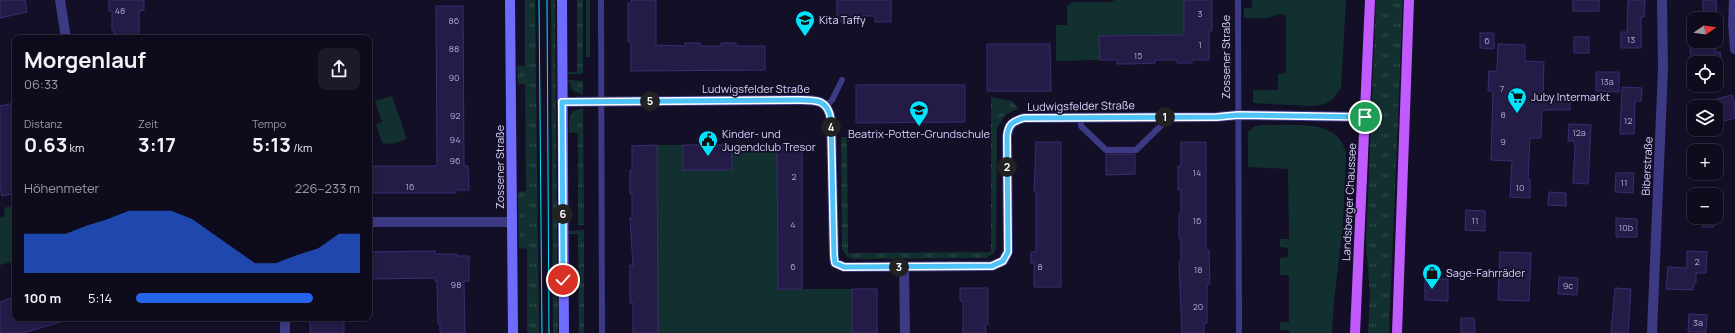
<!DOCTYPE html>
<html lang="de">
<meta charset="utf-8">
<style>
body{margin:0;font-family:Manrope,sans-serif;background:#1c1929;color:#f1f3f6;height:100vh;display:flex;flex-direction:column;font-size:15px;white-space:nowrap}
*{box-sizing:border-box;margin:0}
p{font-size:13px;color:#9b9ba3}
.icon{flex:none;width:22px;height:22px;fill:none;stroke:currentColor;stroke-width:2;stroke-linecap:round;stroke-linejoin:round}
.map{position:relative;flex:1;overflow:hidden}
.sheet{position:absolute;left:12px;top:35px;width:360px;height:286px;display:flex;flex-direction:column;background:#0e0b1c;border-radius:8px;box-shadow:0 2px 6px #0003,0 0 0 1px #2e2b3b}
.sheet>*{flex:none}
.needle{width:26px;rotate:77deg}
.fabs{position:absolute;left:1687px;top:12px;display:grid;gap:8px}
.fabs a{display:grid;place-items:center;width:36px;height:36px;border-radius:8px;background:#0e0b1c;box-shadow:0 2px 6px #0003,0 0 0 1px #2e2b3b;font-size:20px}
.pin{position:absolute;display:grid;place-items:center;width:34px;height:34px;color:#fff;margin:-17px;border:2px solid #fff;border-radius:50%;box-shadow:0 1px 4px #0007}
.km{position:absolute;width:20px;height:20px;margin:-10px;border-radius:50%;background:#222;color:#fff;font-size:11px;line-height:20px;text-align:center}
.round{display:grid;place-items:center;flex:none;width:42px;height:42px;border-radius:8px;background:#1c1929}
.headline{display:flex;align-items:center;justify-content:space-between;height:68px;padding:0 12px}
h1{font-size:22px;font-weight:700;line-height:30px}
.figures{display:grid;grid-template-columns:repeat(3,1fr);gap:6px;height:68px;padding:4px 12px}
.figures div{display:grid;align-content:center}
.figures b{font-size:20px;font-weight:700}
.figures small{font-size:11px;font-weight:400}
.figures p{font-size:11px}
.chart{height:112px;padding:8px 12px}
.chart p{display:flex;justify-content:space-between}
.chart svg{width:100%;height:72px;margin-top:4px;fill:#2563eb;opacity:.7}
ul{padding:0 12px;list-style:none;font-size:13px}
li{display:grid;grid-template-columns:64px 48px 1fr;align-items:center;height:30px}
li i{height:10px;border-radius:5px;background:#2563eb}
.map>svg:first-child{display:block}
.grass{fill:url(#grass-tufts)}
.green{fill:#12302f}
.building{fill:#241b47;stroke:#3b2d73}
.lines{fill:none;stroke-linecap:round;stroke-linejoin:round}
.lane{stroke:#3d3a85;stroke-width:6}
.street{stroke:#3d3a85;stroke-width:10}
.secondary{stroke:#6f6bff;stroke-width:10}
.primary{stroke:#c25bff;stroke-width:10}
.tram{stroke:#00e5ff;stroke-width:1}
.route-casing{stroke:#fff;stroke-width:8}
.route{stroke:#4fc3f7;stroke-width:5}
.labels{text-anchor:middle;stroke-width:3.5;stroke-linejoin:round;paint-order:stroke}
.number-label{font-size:9px;fill:#aca6d1}
.poi-label{font-size:11px;fill:#d9d4ff;stroke:#130f26;text-anchor:start}
.street-label{font-size:11px;fill:#d9d4ff;stroke:#130f26}
</style>
<div class="map">
<svg width="1735" height="333" viewBox="0 0 1735 333">
<defs>
<pattern id="grass-tufts" width="24" height="20" patternUnits="userSpaceOnUse"><rect width="24" height="20" fill="#12302f"/><path d="M3 7l-1-3M5 7V3M7 7l1-3M15 17l-1-3M17 17v-4M19 17l1-3" fill="none" stroke="#344d4e"/></pattern>
</defs>
<rect width="100%" height="100%" fill="#130f26"/>
<g class="grass">
<path d="M525,0H535L539,333H527V249L519,248L518,192L526,191L525,84H518L517,66H525Z"/>
<path d="M551,0H555L558,333H553Z"/>
<path d="M577,0H583V74H568V72H577Z"/>
<rect x="586" y="0" width="4" height="57"/>
<path d="M1376,0H1403L1389,333H1368L1370,294L1366,244Z"/>
<path d="M568,80L583,81V95L573,91Z"/>
<path d="M991,97L1011,101L1019,108L1005,115L997,128L996,247L994,253L986,258L853,259L847,257L842,249V244L841,137H847L848,253L991,252Z"/>
<path d="M583,108L584,225H578V133H569V120L573,111Z"/>
<path d="M584,230V333H579L578,234H569V231Z"/>
</g>
<g class="green">
<path d="M1115,0H1184L1189,35L1100,36V60L1056,61V25H1067V6L1073,2H1111Z"/>
<path d="M1252,0H1346L1341,88L1332,100L1325,104L1311,106L1253,103V90H1278V74L1286,73V15L1278,14L1269,18H1244V8H1252Z"/>
<path d="M392,96L407,139L392,144L382,143L376,124L382,122L375,101Z"/>
<path d="M1262,125C1290,126 1339,117 1346,153L1343,224L1334,302L1332,333H1289V330H1280V322H1289V275H1280V258L1288,257V248L1280,247V239H1289L1288,169L1248,167V132L1255,126Z"/>
<path d="M657,145H683L684,170H732V145H777L778,289H852V333H658Z"/>
<path d="M15,205V261L0,265V218L5,216L4,208Z"/>
</g>
<g class="building">
<path d="M0,0H25L27,12L0,18Z"/>
<path d="M109,0H144V10L139,11V38H114V30H112V11H109Z"/>
<path d="M631,0H656V45L685,46V43H700V46H722L721,43H736V46H765V70L631,71V42H628V3H631Z"/>
<path d="M837,0H891V22H875V16H853V22H837Z"/>
<path d="M1184,0H1212V31H1209V60H1192V63H1177V60H1155V63L1131,64H1117V60H1100L1099,36L1184,35Z"/>
<rect x="1573" y="0" width="26" height="11"/>
<path d="M1628,0H1645L1644,17H1641V48H1621V32H1627Z"/>
<path d="M1703,0H1716L1717,19H1703Z"/>
<path d="M436,6H463L464,166H468L469,190H456V193H369V166H437Z"/>
<path d="M1480,33H1494V49L1480,48Z"/>
<rect x="1574" y="37" width="15" height="16"/>
<path d="M1689,41H1714L1716,53L1720,52L1722,63H1689V57H1691Z"/>
<path d="M987,44H1050L1051,91H987Z"/>
<path d="M1498,44L1525,45V61L1544,62L1543,97H1570V110H1542L1541,138H1530L1528,179H1530V198L1510,197L1512,161L1491,160L1493,91H1488L1489,71H1497Z"/>
<path d="M1596,72H1619V92L1596,91Z"/>
<path d="M856,85H965V122L856,123Z"/>
<path d="M1622,87L1642,88L1641,101H1635L1634,134H1620Z"/>
<path d="M1732,95L1735,105V118L1716,123V99Z"/>
<path d="M15,103V193L2,196L0,188V106Z"/>
<path d="M1569,124L1591,125L1588,184L1573,183L1575,148L1574,141H1568Z"/>
<path d="M1036,142H1061V287H1034V263H1031V252H1036V191H1034Z"/>
<path d="M1181,142H1206V250H1209L1210,284H1207V323H1204V333H1182L1179,262H1181V238H1179V214H1181V190H1178V166H1181Z"/>
<path d="M802,144V289H778L777,145Z"/>
<path d="M657,145L658,333H633V303H630V265L633,266L630,218H632V194H630V170H632V146Z"/>
<rect x="683" y="145" width="49" height="25"/>
<path d="M1106,154H1135V174L1106,175Z"/>
<path d="M1616,173H1634L1633,193L1615,192Z"/>
<path d="M1549,192L1566,193V206L1548,205Z"/>
<path d="M1466,210L1485,211V231L1465,230Z"/>
<path d="M1702,217H1713L1714,227H1702Z"/>
<path d="M1616,218L1637,219V237H1616Z"/>
<path d="M435,251V254H457V256H469V281H464L465,333H440V324H438L437,281H435V278L369,279V252Z"/>
<path d="M1687,251L1707,252L1706,273H1696V283H1694L1693,290L1666,289L1668,267L1687,268Z"/>
<path d="M1500,252L1531,253L1529,301L1498,300Z"/>
<path d="M1559,277L1578,278L1577,295L1558,294Z"/>
<path d="M1425,279H1448V301L1425,300Z"/>
<path d="M960,288H988V324L985,325L986,333H963V301H960Z"/>
<path d="M1615,288L1631,289L1628,333H1611Z"/>
<rect x="852" y="289" width="25" height="44"/>
<path d="M15,297V318H63L64,321L23,333H0V302Z"/>
<path d="M1689,314L1707,315L1706,332H1688Z"/>
<path d="M310,318L344,320V333H310Z"/>
<path d="M1461,318H1474L1475,333H1461Z"/>
</g>
<g class="lines">
<g class="lane">
<path d="M601,0L602,333"/>
<path d="M1238,0L1239,333"/>
<path d="M826,106L832,100L842,80"/>
<path d="M1081,117V126L1106,150H1136L1170,117"/>
</g>
<g class="street">
<path d="M60,0L66,38"/>
<path d="M1734,0L1733,24L1735,49"/>
<path d="M562,102L798,100C816,100 828,99 831,120L834,256L835,263L844,267L992,266L1003,261L1008,252L1007,136C1009,124 1013,121 1024,118L1217,117L1238,115L1365,117"/>
<path d="M369,222H512"/>
<path d="M904,267L905,333"/>
<path d="M285,318V333"/>
<path d="M1652,333L1663,69L1662,0"/>
</g>
<g class="secondary">
<path d="M510,0L513,333"/>
<path d="M562,0L564,333"/>
</g>
<g class="primary">
<path d="M1355,333L1370,0"/>
<path d="M1397,333L1409,0"/>
</g>
<g class="tram">
<path d="M539,0L542,333"/>
<path d="M547,0L549,333"/>
</g>
</g>
<g class="lines">
<defs>
<path id="route" d="M563,280L562,102L798,100C816,100 828,99 831,120L834,256L835,263L844,267L992,266L1003,261L1008,252L1007,136C1008,124 1013,121 1024,118L1217,117L1238,115L1365,117"/>
</defs>
<use href="#route" class="route-casing"/>
<use href="#route" class="route"/>
</g>
<defs>
<symbol id="school-pin" viewBox="-11 -11 22 30"><path d="M0 17L-7.5 6A9.5 9.5 0 1 1 7.5 6Z" fill="#00e5ff" stroke="#130f26"/><path d="M0-5L7-2L0 1L-7-2ZM-4 1L0 2.5L4 1V4Q0 6-4 4Z" fill="#111"/></symbol>
<symbol id="supermarket-pin" viewBox="-11 -11 22 30"><path d="M0 17L-7.5 6A9.5 9.5 0 1 1 7.5 6Z" fill="#00e5ff" stroke="#130f26"/><path d="M-6-5.5h2.5l.6 2H6L4.5 2H-2.5L-4.4-4H-6ZM-1.5 3.2a1.3 1.3 0 1 0 .1 0ZM3 3.2a1.3 1.3 0 1 0 .1 0Z" fill="#111"/></symbol>
<symbol id="civic-pin" viewBox="-11 -11 22 30"><path d="M0 17L-7.5 6A9.5 9.5 0 1 1 7.5 6Z" fill="#00e5ff" stroke="#130f26"/><path d="M-.6-6.5H3V-4.5H.6V-3L4-1V1h2V6H-6V1h2V-1L-.6-3ZM-1.2 2.5V6h2.4V2.5Z" fill="#111"/></symbol>
<symbol id="shop-pin" viewBox="-11 -11 22 30"><path d="M0 17L-7.5 6A9.5 9.5 0 1 1 7.5 6Z" fill="#00e5ff" stroke="#130f26"/><path d="M-5-2.5h2.3a2.7 3.5 0 0 1 5.4 0H5L5.5 6h-11ZM-1.5-2.5h3a1.5 2.3 0 0 0-3 0Z" fill="#111"/></symbol>
</defs>
<g fill-rule="evenodd">
<use href="#school-pin" x="794" y="9" width="22" height="30"/>
<use href="#supermarket-pin" x="1506" y="86" width="22" height="30"/>
<use href="#school-pin" x="908" y="99" width="22" height="30"/>
<use href="#civic-pin" x="697" y="129" width="22" height="30"/>
<use href="#shop-pin" x="1421" y="262" width="22" height="30"/>
</g>
<g class="labels">
<g class="number-label">
<text x="120" y="14">48</text>
<text x="1200" y="17">3</text>
<text x="454" y="24">86</text>
<text x="1631" y="43">13</text>
<text x="1487" y="44">6</text>
<text x="1200" y="48">1</text>
<text x="454" y="52">88</text>
<text x="1138" y="59">15</text>
<text x="454" y="81">90</text>
<text x="1607" y="85">13a</text>
<text x="1502" y="92">7</text>
<text x="1503" y="118">8</text>
<text x="455" y="119">92</text>
<text x="1628" y="124">12</text>
<text x="1579" y="136">12a</text>
<text x="455" y="143">94</text>
<text x="1503" y="145">9</text>
<text x="455" y="164">96</text>
<text x="1197" y="176">14</text>
<text x="794" y="180">2</text>
<text x="1624" y="186">11</text>
<text x="410" y="190">16</text>
<text x="1520" y="191">10</text>
<text x="1197" y="224">16</text>
<text x="1475" y="224">11</text>
<text x="793" y="228">4</text>
<text x="1626" y="231">10b</text>
<text x="1697" y="265">2</text>
<text x="793" y="270">6</text>
<text x="1040" y="270">8</text>
<text x="1198" y="273">18</text>
<text x="456" y="288">98</text>
<text x="1568" y="289">9c</text>
<text x="1198" y="310">20</text>
<text x="1698" y="326">3a</text>
</g>
<g class="poi-label">
<text x="819" y="24">Kita Taffy</text>
<text x="1531" y="101">Juby Intermarkt</text>
<text x="722" y="138">Kinder- und<tspan x="722" dy="13">Jugendclub Tresor</tspan></text>
<text x="919" y="138" text-anchor="middle">Beatrix-Potter-Grundschule</text>
<text x="1446" y="277">Sage-Fahrräder</text>
</g>
<g class="street-label">
<text transform="translate(1226 57) rotate(-90)" y="4">Zossener Straße</text>
<text x="756" y="93">Ludwigsfelder Straße</text>
<text transform="translate(1081 106) rotate(-1)" y="4">Ludwigsfelder Straße</text>
<text transform="translate(1647 166) rotate(-87)" y="4">Biberstraße</text>
<text transform="translate(500 167) rotate(-90)" y="4">Zossener Straße</text>
<text transform="translate(1349 202) rotate(-87)" y="4">Landsberger Chaussee</text>
</g>
</g>
</svg>
<div class="fabs">
<a><svg class="needle" viewBox="-14 -14 28 28"><path d="M0-13l5 13h-10z" fill="#e53935"/><path d="M0 13l5-13h-10z" fill="#9b9ba3"/></svg></a>
<a><svg class="icon" aria-label="locate" viewBox="0 0 24 24"><circle cx="12" cy="12" r="6"/><path d="M12 2v4M12 18v4M2 12h4M18 12h4"/></svg></a>
<a><svg class="icon" aria-label="layers" viewBox="0 0 24 24"><path d="M12 4l9 5-9 5-9-5zM3 14l9 5 9-5"/></svg></a>
<a>+</a>
<a>−</a>
</div>
<div class="pin" style="left:1365px;top:117px;background:#1e9e55"><svg class="icon" aria-label="arrive" viewBox="0 0 24 24"><path d="M6 21V4h12l-3 4 3 4H6"/></svg></div>
<div class="pin" style="left:563px;top:280px;background:#d93025"><svg class="icon" aria-label="check" viewBox="0 0 24 24"><path d="M5 12l5 5 9-10"/></svg></div>
<b class="km" style="left:1165px;top:117px">1</b>
<b class="km" style="left:1007px;top:167px">2</b>
<b class="km" style="left:899px;top:267px">3</b>
<b class="km" style="left:831px;top:127px">4</b>
<b class="km" style="left:650px;top:101px">5</b>
<b class="km" style="left:563px;top:214px">6</b>
<section class="sheet">
<div class="headline"><div><h1>Morgenlauf</h1><p>06:33</p></div><a class="round"><svg class="icon" aria-label="share" viewBox="0 0 24 24"><path d="M12 15V3M7 8l5-5 5 5M5 13v7h14v-7"/></svg></a></div>
<div class="figures">
<div><p>Distanz</p><b>0.63<small> km</small></b></div>
<div><p>Zeit</p><b>3:17</b></div>
<div><p>Tempo</p><b>5:13<small> /km</small></b></div>
</div>
<div class="chart"><p><span>Höhenmeter</span>226–233 m</p>
<svg viewBox="0 0 160 44" preserveAspectRatio="none"><path d="M0 44V20L10 20L20 20L30 15L40 11L50 6L60 6L70 6L80 11L90 20L100 29L110 38L120 38L130 33L140 29L150 20L160 20V44z"/></svg>
</div>
<ul>
<li><b>100 m</b>5:14<i style="width:79%"></i></li>
</ul>
</section>
</div>
